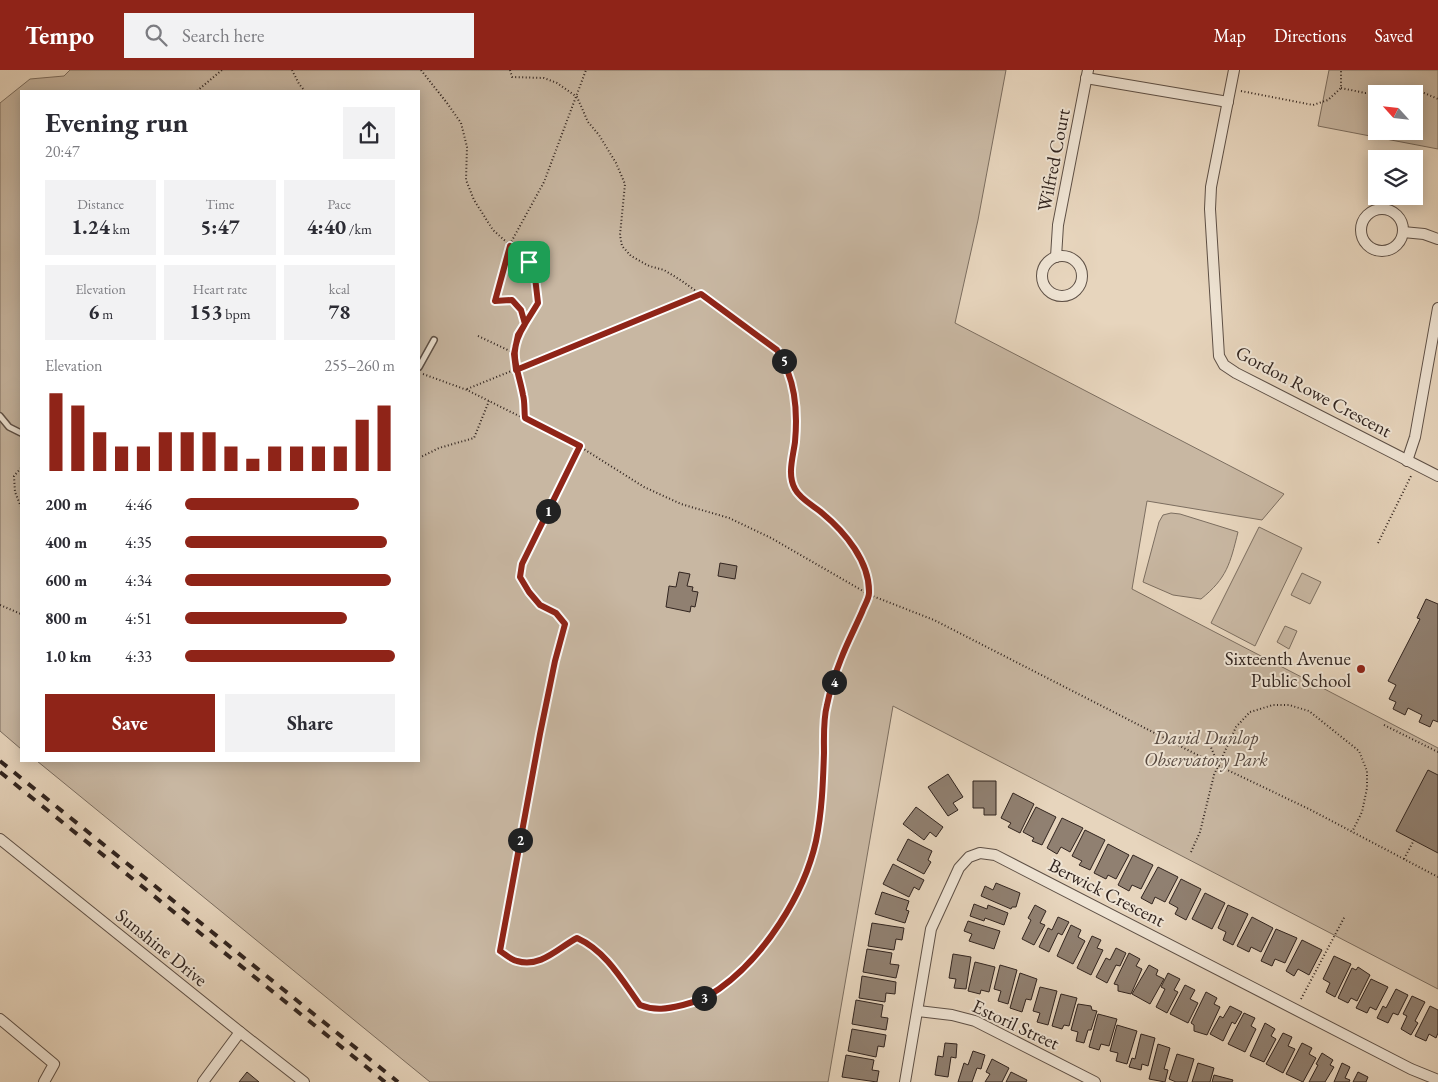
<!DOCTYPE html>
<meta charset="utf-8">
<style>
body{margin:0;font-family:"EB Garamond",serif;background:#f2f2f3;color:#2b2b33;height:100vh;display:flex;flex-direction:column;font-size:19px;white-space:nowrap}
*{box-sizing:border-box;margin:0}
p{font-size:16px;color:#7c7c81}
.icon{flex:none;width:28px;height:28px;fill:none;stroke:currentColor;stroke-width:2;stroke-linecap:round;stroke-linejoin:round}
.map{position:relative;flex:1;overflow:hidden}
.panel{position:absolute;left:20px;top:20px;width:400px;height:672px;display:flex;flex-direction:column;background:#fff;border-radius:0px;box-shadow:0 2px 12px #0003}
.panel>*{flex:none}
.needle{width:32px;rotate:297deg}
.tools{position:absolute;left:1368px;top:15px;display:grid;gap:10px}
.tools a{display:grid;place-items:center;width:55px;height:55px;border-radius:0px;background:#fff;box-shadow:0 2px 12px #0003;font-size:25px}
.pin{position:absolute;display:grid;place-items:center;width:42px;height:42px;color:#fff;margin:-21px;border-radius:10px;box-shadow:0 2px 8px #0006}
.km{position:absolute;width:25px;height:25px;margin:-12px;border-radius:50%;background:#222;color:#fff;font-size:14px;line-height:25px;text-align:center}
.round{display:grid;place-items:center;flex:none;width:52px;height:52px;border-radius:0px;background:#f2f2f3}
.summary{display:flex;align-items:center;justify-content:space-between;height:85px;padding:0 25px}
h1{font-size:28px;font-weight:700;line-height:38px}
.metrics{display:grid;grid-template-columns:repeat(3,1fr);gap:8px;height:85px;padding:5px 25px}
.metrics div{display:grid;align-content:center;border-radius:0px;background:#f2f2f3;text-align:center}
.metrics b{font-size:21px;font-weight:700}
.metrics small{font-size:14px;font-weight:400}
.metrics p{font-size:14px}
.chart{height:140px;padding:10px 25px}
.chart p{display:flex;justify-content:space-between}
.chart svg{width:100%;height:90px;margin-top:5px;stroke:#8f2418;stroke-width:6}
.button{display:flex;gap:10px;margin-top:auto;padding:10px 25px}
.button a{flex:1;height:58px;border-radius:0px;background:#8f2418;color:#fff;font-size:20px;font-weight:700;line-height:58px;text-align:center}
.button a+a{background:#f2f2f3;color:#2b2b33}
ul{padding:0 25px;list-style:none;font-size:16px}
li{display:grid;grid-template-columns:80px 60px 1fr;align-items:center;height:38px}
li i{height:12px;border-radius:6px;background:#8f2418}
header{display:flex;align-items:center;gap:30px;box-sizing:border-box;height:70px;padding:0 25px;background:#8f2418;color:#fff}
header strong{font-size:24px}
nav{display:flex;gap:28px;margin-inline-start:auto;font-size:18px}
.search{width:350px;height:45px;background:#f2f2f3;display:flex;align-items:center;gap:12px;box-sizing:border-box;padding:0 18px;border-radius:0px;color:#7c7c81;font-size:19px}
.map>svg:first-child{display:block}
.green{fill:#c8b7a2;stroke:#7c6e60;fill-rule:evenodd}
.building{fill:#908071;stroke:#31241f}
.lines{fill:none;stroke-linecap:round;stroke-linejoin:round}
.service-casing{stroke:#5e5046;stroke-width:8}
.minor-casing{stroke:#5e5046;stroke-width:12}
.path{stroke:#31241f;stroke-width:2;stroke-dasharray:1 2.5;stroke-linecap:butt}
.service{stroke:#efe4d4;stroke-width:5}
.minor{stroke:#efe4d4;stroke-width:10}
.rail{stroke:#31241f;stroke-width:4;stroke-dasharray:9 9;stroke-linecap:butt}
.route-casing{stroke:#fff;stroke-width:10}
.route{stroke:#8f2418;stroke-width:6}
.poi-dot{fill:#8f2418;stroke:#efe4d4;stroke-width:2}
.labels{text-anchor:middle;stroke-width:4;stroke-linejoin:round;paint-order:stroke}
.street-label{font-size:19px;fill:#31241f;stroke:#efe4d4}
.poi-label{font-size:19px;fill:#31241f;stroke:#efe4d4;text-anchor:end}
.park-label{font-size:19px;font-style:italic;fill:#574940;stroke:#efe4d4}
</style>
<header>
<strong>Tempo</strong>
<div class="search"><svg class="icon" aria-label="search" viewBox="0 0 24 24"><circle cx="10" cy="10" r="6"/><path d="M15 15l6 6"/></svg>Search here</div>
<nav><a>Map</a><a>Directions</a><a>Saved</a></nav>
</header>
<div class="map">
<svg width="1438" height="1012" viewBox="0 0 1438 1012">
<rect width="100%" height="100%" fill="#e7d5bd"/>
<filter id="stains"><feTurbulence type="fractalNoise" baseFrequency=".004" numOctaves="4"/><feColorMatrix values="0 0 0 0 .2 0 0 0 0 .09 0 0 0 0 .02 0 0 0 .5 -.17"/></filter>
<radialGradient id="worn" r=".72"><stop offset=".6" stop-color="#630" stop-opacity="0"/><stop offset="1" stop-color="#630" stop-opacity=".3"/></radialGradient>
<g class="green">
<path d="M70,0H1006L978,150L955,253L1284,424L1262,450L1147,431L1132,519L1438,678V919L893,636L828,1012H430L37,691H419V21H21V679L0,661V33L30,9L64,6Z"/>
<path d="M1329,0H1438V79L1318,56ZM1376,24H1414V61H1376Z"/>
<path d="M1171,443L1180,444L1238,462C1230,494 1227,508 1201,529L1173,525L1143,512L1159,452L1163,445Z"/>
<path d="M1259,457L1302,478L1255,576L1211,553Z"/>
<path d="M1302,503L1321,512L1310,534L1291,525Z"/>
<path d="M1285,556L1297,561L1289,579L1277,572Z"/>
</g>
<g class="building">
<path d="M720,493L737,496L735,509L718,506Z"/>
<path d="M679,502L690,504L687,516L693,517L692,521L698,522L695,537L691,536L690,542L666,537L669,516L676,517Z"/>
<path d="M1426,529L1438,534V652L1433,650L1430,657L1419,652L1422,645L1408,638L1405,645L1393,639L1396,632L1389,629L1396,615L1388,611L1420,549L1417,548Z"/>
<path d="M1428,700L1438,705V783L1396,761Z"/>
<path d="M948,704L963,727L953,733L958,740L948,746L928,717Z"/>
<path d="M973,711H996V745H984V738H973Z"/>
<path d="M1013,723L1034,734L1020,763L1008,757L1011,753L1001,748Z"/>
<path d="M916,737L943,757L936,767L930,762L924,770L903,754Z"/>
<path d="M1036,737L1056,747L1042,775L1032,771L1034,768L1023,762Z"/>
<path d="M1062,748L1083,758L1070,782L1061,777L1057,784L1047,778Z"/>
<path d="M1085,760L1105,770L1090,800L1079,795L1082,791L1072,786Z"/>
<path d="M908,769L932,781L928,790L931,792L924,804L897,790Z"/>
<path d="M1108,774L1129,785L1116,809L1108,805L1106,809L1094,803Z"/>
<path d="M1133,785L1153,795L1141,819L1132,815L1129,821L1118,815Z"/>
<path d="M893,794L924,810L919,820L914,817L909,827L883,814Z"/>
<path d="M1158,797L1178,807L1165,832L1155,827L1152,834L1141,828Z"/>
<path d="M1181,809L1201,819L1186,850L1175,844L1178,838L1169,833Z"/>
<path d="M996,813L1020,823L1016,837H1012L1011,839L981,826L985,816L993,820Z"/>
<path d="M882,822L909,831L906,840L909,841L905,853L875,844Z"/>
<path d="M1205,823L1225,833L1212,859L1192,849Z"/>
<path d="M974,834L987,839L988,835L1008,843L1004,855L985,848L984,851L970,846Z"/>
<path d="M1035,835L1046,841L1040,853L1045,855L1034,875L1022,869L1031,850L1028,848Z"/>
<path d="M1228,835L1248,844L1233,875L1223,870L1226,862L1218,858Z"/>
<path d="M1058,847L1069,852L1062,865L1058,863L1049,882L1039,877L1048,858L1052,860Z"/>
<path d="M1252,847L1273,858L1261,882L1251,877L1249,882L1237,876Z"/>
<path d="M968,851L1000,861L994,879L969,871L972,864L964,861Z"/>
<path d="M872,853L904,858L902,870L896,869L894,880L868,876Z"/>
<path d="M1071,855L1081,860L1078,867L1085,871L1073,894L1057,886Z"/>
<path d="M1276,859L1297,868L1285,893L1275,889L1272,896L1261,891Z"/>
<path d="M1092,866L1101,870L1097,878L1103,880L1091,905L1077,898Z"/>
<path d="M1302,870L1322,880L1309,905L1298,899L1294,906L1286,901Z"/>
<path d="M1116,878L1126,883L1120,896L1116,895L1107,913L1096,907L1106,888L1110,890Z"/>
<path d="M867,879L892,883L890,894L899,895L896,908L863,902Z"/>
<path d="M1129,883L1140,889L1136,896L1142,899L1131,924L1118,921V915L1114,914Z"/>
<path d="M953,884L971,887L966,919L954,918L956,909L949,908Z"/>
<path d="M1334,886L1351,894L1335,927L1326,922L1330,913L1323,909Z"/>
<path d="M975,892L995,897L989,922L981,920L980,924L968,921Z"/>
<path d="M1000,895L1017,900L1008,934L998,931L1001,921L994,919Z"/>
<path d="M1149,895L1158,900L1156,905L1164,909L1150,934L1132,924Z"/>
<path d="M1358,897L1370,905L1357,931L1351,928L1348,933L1338,928L1352,898L1356,900Z"/>
<path d="M1020,903L1037,909L1031,930L1026,929L1022,942L1010,938Z"/>
<path d="M1168,903L1180,909L1174,920L1178,922L1167,943L1156,937L1165,919L1161,917Z"/>
<path d="M862,906L896,912L895,924L886,923L885,932L859,928Z"/>
<path d="M1371,909L1388,917L1376,940L1370,937L1367,943L1356,938Z"/>
<path d="M1185,915L1195,920L1190,929L1198,933L1188,953L1170,944Z"/>
<path d="M1040,917L1057,921L1048,955L1037,952L1040,943L1033,941Z"/>
<path d="M1396,919L1408,925L1398,945L1393,943L1388,953L1377,948L1383,936L1386,938Z"/>
<path d="M1206,922L1217,928L1214,934L1220,937L1207,965L1194,961V955L1191,953Z"/>
<path d="M1061,924L1077,928L1069,956L1064,955L1062,959L1052,956Z"/>
<path d="M1412,926L1425,932L1415,951L1418,953L1411,965L1401,959L1407,946L1403,944Z"/>
<path d="M856,930L883,935L881,947L888,948L886,960L852,954Z"/>
<path d="M1078,934L1091,936L1092,940L1097,941L1091,960H1088L1084,973L1076,971L1078,962L1071,960Z"/>
<path d="M1230,936L1242,942L1235,954L1232,952L1223,971L1210,964L1220,946L1223,948Z"/>
<path d="M1430,936L1438,940V963L1436,968L1429,964L1426,971L1415,966Z"/>
<path d="M1244,943L1255,948L1251,956L1256,959L1245,982L1228,974Z"/>
<path d="M1098,944L1117,949L1109,976L1101,974L1099,980L1089,977Z"/>
<path d="M1265,953L1275,959L1271,966L1276,969L1264,992L1250,986Z"/>
<path d="M1117,955L1137,961L1127,994L1116,991L1118,983L1110,981Z"/>
<path d="M852,959L886,965L884,977L878,976L876,987L848,981Z"/>
<path d="M1283,963L1292,967L1288,976L1295,979L1283,1003L1266,994Z"/>
<path d="M1141,964L1155,968L1148,996L1142,994L1141,1000L1129,997L1132,988L1135,989Z"/>
<path d="M945,973L957,974L956,988L951,987L948,1007L935,1005L938,986L943,987Z"/>
<path d="M1302,973L1312,978L1309,984L1316,988L1303,1012L1286,1004Z"/>
<path d="M1158,974L1170,978L1164,999L1168,1000L1165,1012L1149,1009Z"/>
<path d="M973,981L985,985L981,999L977,998L972,1012H958L964,993L968,995Z"/>
<path d="M1322,983L1333,990L1330,995L1334,997L1325,1012H1309L1318,995L1316,994Z"/>
<path d="M1177,984L1194,989L1187,1012H1176L1169,1009Z"/>
<path d="M846,985L874,990L872,1000L879,1001L877,1012L842,1007Z"/>
<path d="M992,989L1009,998L1002,1012H985L990,1004L986,1002Z"/>
<path d="M1198,993L1214,998L1210,1012H1192Z"/>
<path d="M1342,993L1350,997L1345,1008L1350,1010L1349,1012H1334Z"/>
<path d="M247,1002L259,1012H239Z"/>
<path d="M1011,1002L1027,1010L1026,1012H1006Z"/>
<path d="M1358,1002L1368,1007L1366,1012H1353Z"/>
<path d="M1214,1005L1233,1010L1232,1012H1212Z"/>
</g>
<g class="lines">
<defs>
<g id="service">
<path d="M419,297L434,270"/>
<path d="M0,346L9,357L21,363"/>
</g>
<g id="minor">
<path d="M1234,0L1211,117L1210,139L1219,286L1224,295L1236,303L1438,406"/>
<path d="M1086,8L1228,32"/>
<circle cx="1382" cy="160" r="21"/>
<path d="M1403,162L1424,164L1438,169"/>
<circle cx="1062" cy="206" r="20"/>
<path d="M1056,187L1058,155L1088,0"/>
<path d="M1407,391L1415,367L1438,238"/>
<path d="M0,769L240,962L304,1012"/>
<path d="M918,941L952,945L975,951L1095,1012"/>
<path d="M0,949L54,994L44,1012"/>
<path d="M203,1012L240,962"/>
<path d="M905,1012L931,859L959,798L969,787L980,783L995,785L1411,999L1438,1010"/>
</g>
</defs>
<use href="#service" class="service-casing"/>
<use href="#minor" class="minor-casing"/>
<g class="path">
<path d="M292,0L299,14L305,21"/>
<path d="M421,0L447,33L461,53L467,77L466,110L474,130L493,160L529,192L535,207L538,233L518,265L514,283L515,300L523,325L525,348"/>
<path d="M510,0L512,7L544,8L557,13L577,27L588,52L599,65L616,93L625,114L620,165L622,176L631,186L649,196L664,200L682,211L777,279L783,289L795,324V372L791,397L795,420L824,444L857,482L866,505L870,525L841,590L826,637L822,734L816,772L805,804L791,835L754,887L718,920L698,931L664,940L648,938L640,935C622,910 606,881 577,868C558,878 541,898 517,891C511,890 505,884 500,881C520,772 538,662 565,554L556,543L540,535L529,522L520,507L522,495L579,376"/>
<path d="M1341,18L1365,23L1399,19L1422,22L1438,29"/>
<path d="M197,21L222,0"/>
<path d="M1241,21L1313,35L1328,30L1341,18V0"/>
<path d="M525,252L521,240L512,230L495,231L509,176L544,112L586,0"/>
<path d="M478,266L514,283"/>
<path d="M423,304L467,320L579,376L644,417L681,434L729,448L771,468L870,525L934,550L1219,696L1309,739L1438,807"/>
<path d="M467,319L701,224"/>
<path d="M419,388L439,378L474,368L489,331"/>
<path d="M21,398L14,406L15,422L21,437"/>
<path d="M1378,473L1412,404"/>
<path d="M0,535L21,544"/>
<path d="M1384,655L1438,682"/>
<path d="M1207,668L1219,696"/>
<path d="M1191,782L1200,762L1214,705L1236,657L1250,642L1273,635H1289L1309,641L1359,681L1367,701V718L1362,742L1352,762"/>
<path d="M1404,789L1414,770"/>
<path d="M1301,929L1345,846"/>
</g>
<use href="#service" class="service"/>
<use href="#minor" class="minor"/>
<g class="rail">
<path d="M0,691L398,1012"/>
<path d="M0,702L385,1012"/>
</g>
</g>
<g class="lines">
<defs>
<path id="route" d="M529,192L510,176L495,231L512,230L521,240L525,254C507,283 517,294 523,325C525,332 524,340 525,348L580,376L522,494L520,507L529,522L540,535L556,543L565,554L555,591L540,664L500,881C505,884 511,890 517,891C541,898 558,878 577,868C606,881 622,910 640,935C655,941 667,939 683,935C695,932 708,927 719,919C764,887 804,825 816,771C822,742 823,713 824,683C824,668 823,650 827,635C830,620 835,604 841,589C847,573 855,558 862,542C864,536 869,529 869,523C870,492 845,462 822,443C814,436 800,429 795,419C787,405 793,387 795,372C798,339 795,308 777,280L701,224L516,300L514,284L518,265L538,233L535,207L529,192"/>
</defs>
<use href="#route" class="route-casing"/>
<use href="#route" class="route"/>
</g>
<circle class="poi-dot" cx="1361" cy="599" r="5"/>
<g class="labels">
<g class="street-label">
<text transform="translate(1053 90) rotate(-79)" y="7">Wilfred Court</text>
<text transform="translate(1314 321) rotate(28)" y="7">Gordon Rowe Crescent</text>
<text transform="translate(1107 822) rotate(27)" y="7">Berwick Crescent</text>
<text transform="translate(162 877) rotate(39)" y="7">Sunshine Drive</text>
<text transform="translate(1016 954) rotate(25)" y="7">Estoril Street</text>
</g>
<g class="poi-label">
<text x="1351" y="595">Sixteenth Avenue<tspan x="1351" dy="22">Public School</tspan></text>
</g>
<g class="park-label">
<text x="1206" y="674">David Dunlop<tspan x="1206" dy="22">Observatory Park</tspan></text>
</g>
</g>
<rect width="100%" height="100%" filter="url(#stains)"/>
<rect width="100%" height="100%" fill="url(#worn)"/>
</svg>
<div class="tools">
<a><svg class="needle" viewBox="-14 -14 28 28"><path d="M0-13l5 13h-10z" fill="#e53935"/><path d="M0 13l5-13h-10z" fill="#7c7c81"/></svg></a>
<a><svg class="icon" aria-label="layers" viewBox="0 0 24 24"><path d="M12 4l9 5-9 5-9-5zM3 14l9 5 9-5"/></svg></a>
</div>
<div class="pin" style="left:529px;top:192px;background:#1e9e55"><svg class="icon" aria-label="arrive" viewBox="0 0 24 24"><path d="M6 21V4h12l-3 4 3 4H6"/></svg></div>
<b class="km" style="left:548px;top:441px">1</b>
<b class="km" style="left:520px;top:770px">2</b>
<b class="km" style="left:704px;top:928px">3</b>
<b class="km" style="left:834px;top:612px">4</b>
<b class="km" style="left:784px;top:291px">5</b>
<section class="panel">
<div class="summary"><div><h1>Evening run</h1><p>20:47</p></div><a class="round"><svg class="icon" aria-label="share" viewBox="0 0 24 24"><path d="M12 15V3M7 8l5-5 5 5M5 13v7h14v-7"/></svg></a></div>
<div class="metrics">
<div><p>Distance</p><b>1.24<small> km</small></b></div>
<div><p>Time</p><b>5:47</b></div>
<div><p>Pace</p><b>4:40<small> /km</small></b></div>
</div>
<div class="metrics">
<div><p>Elevation</p><b>6<small> m</small></b></div>
<div><p>Heart rate</p><b>153<small> bpm</small></b></div>
<div><p>kcal</p><b>78</b></div>
</div>
<div class="chart"><p><span>Elevation</span>255–260 m</p>
<svg viewBox="0 0 160 44" preserveAspectRatio="none"><path d="M5 44V6M15 44V12M25 44V25M35 44V32M45 44V32M55 44V25M65 44V25M75 44V25M85 44V32M95 44V38M105 44V32M115 44V32M125 44V32M135 44V32M145 44V19M155 44V12"/></svg>
</div>
<ul>
<li><b>200 m</b>4:46<i style="width:83%"></i></li>
<li><b>400 m</b>4:35<i style="width:96%"></i></li>
<li><b>600 m</b>4:34<i style="width:98%"></i></li>
<li><b>800 m</b>4:51<i style="width:77%"></i></li>
<li><b>1.0 km</b>4:33<i style="width:100%"></i></li>
</ul>
<div class="button"><a>Save</a><a>Share</a></div>
</section>
</div>
